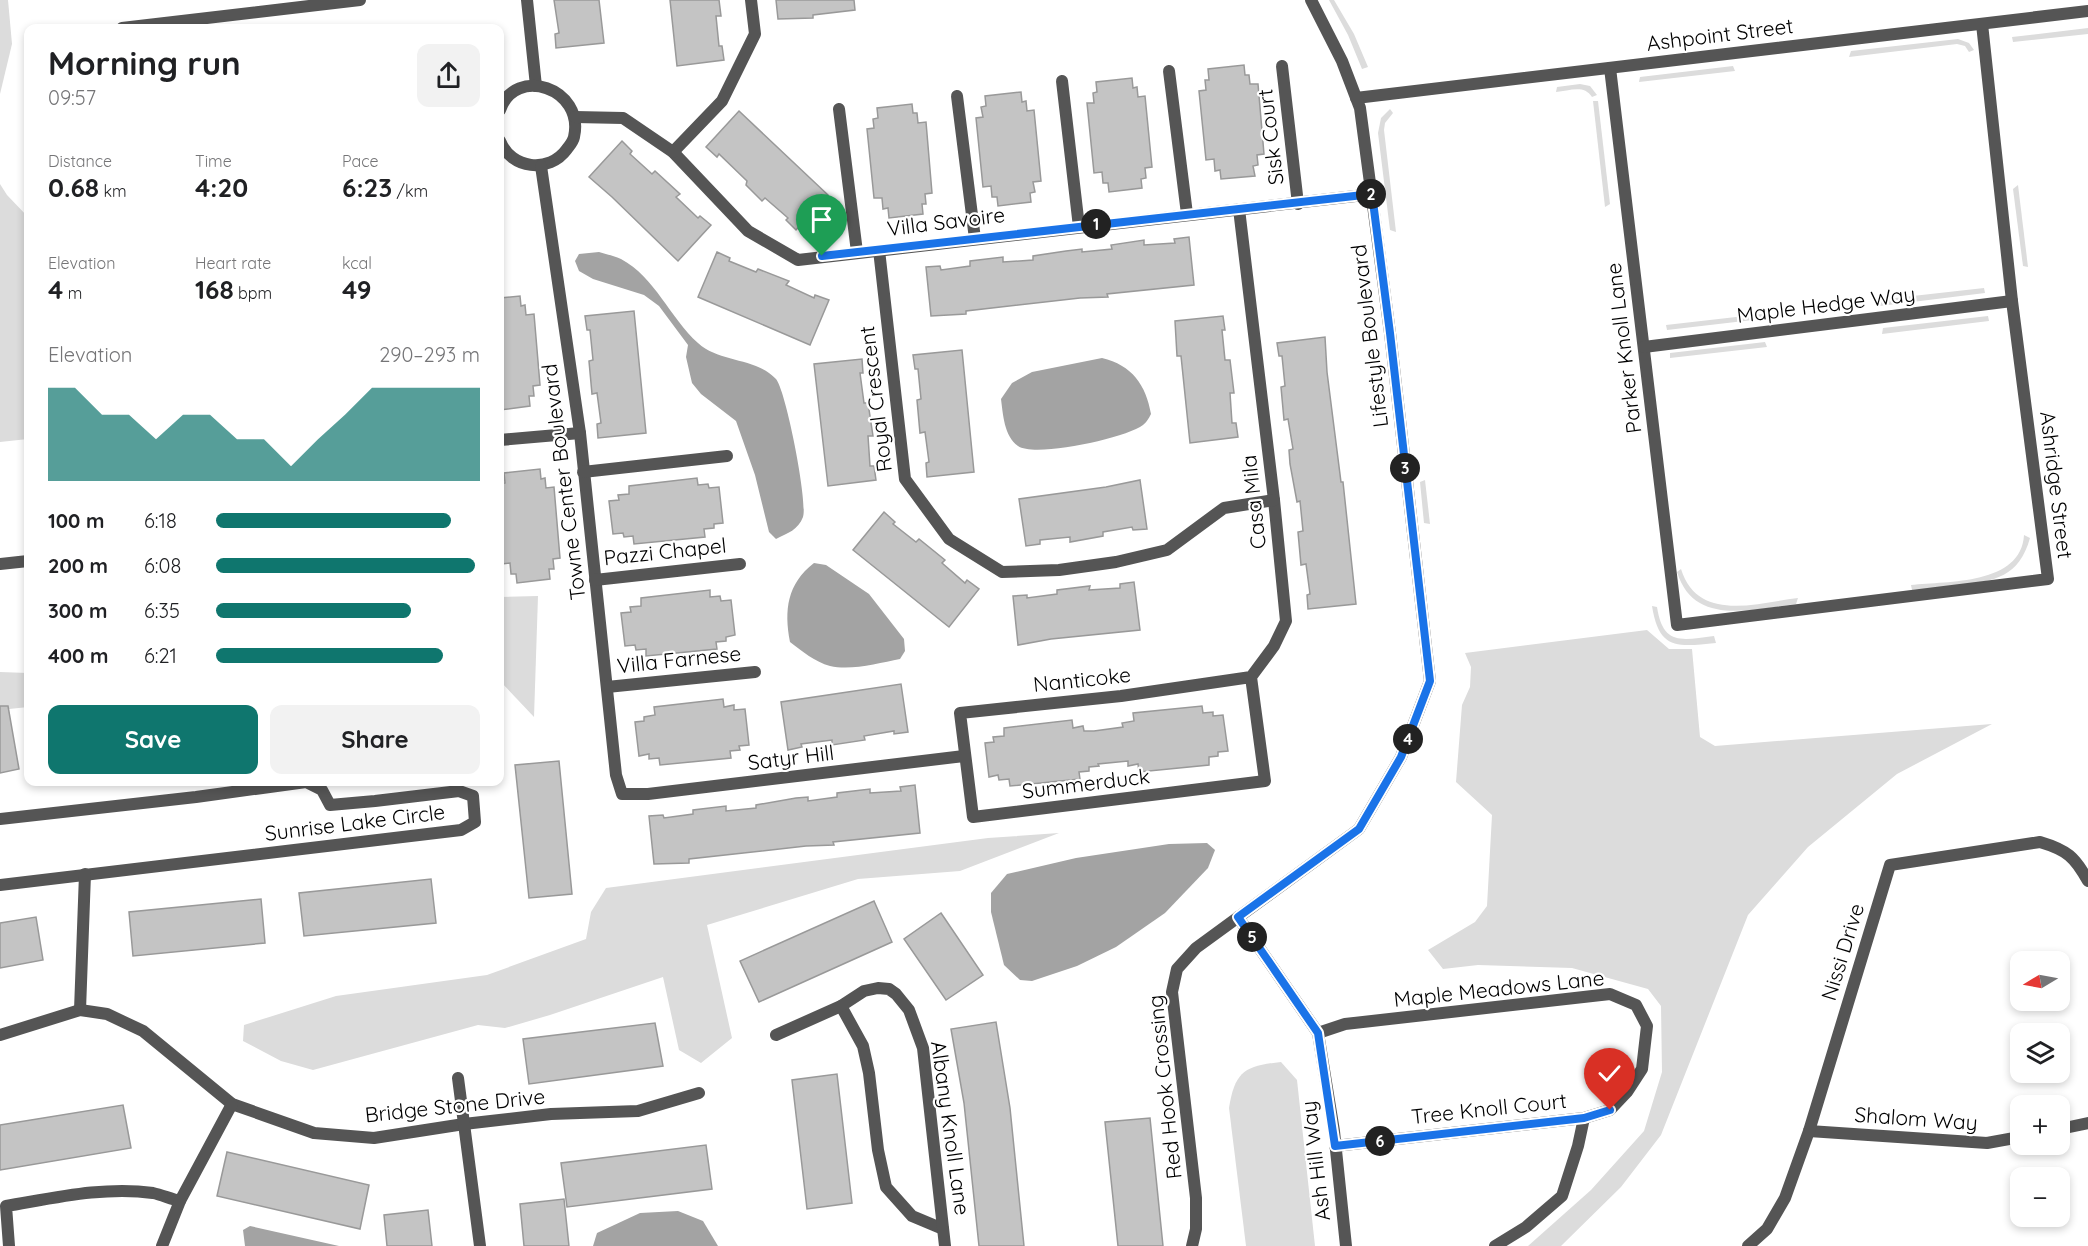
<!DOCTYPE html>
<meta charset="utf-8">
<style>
body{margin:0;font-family:Quicksand,sans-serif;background:#f2f2f2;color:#202124;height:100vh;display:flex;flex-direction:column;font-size:22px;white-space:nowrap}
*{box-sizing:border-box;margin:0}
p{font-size:20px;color:#757577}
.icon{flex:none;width:33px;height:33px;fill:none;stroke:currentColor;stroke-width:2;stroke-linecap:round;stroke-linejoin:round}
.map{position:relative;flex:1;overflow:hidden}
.sheet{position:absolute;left:24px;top:24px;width:480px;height:762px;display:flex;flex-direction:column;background:#fff;border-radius:12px;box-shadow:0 3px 9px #0003}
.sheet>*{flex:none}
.needle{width:39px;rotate:260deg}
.buttons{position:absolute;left:2010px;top:951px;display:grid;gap:12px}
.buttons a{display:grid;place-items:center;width:60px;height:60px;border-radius:12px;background:#fff;box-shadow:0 3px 9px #0003;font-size:30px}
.pin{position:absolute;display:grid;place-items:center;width:51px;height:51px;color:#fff;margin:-62px -26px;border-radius:50% 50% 50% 0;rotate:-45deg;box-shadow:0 0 6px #0007}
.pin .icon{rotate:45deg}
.km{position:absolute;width:30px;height:30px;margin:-15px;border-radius:50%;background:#222;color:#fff;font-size:16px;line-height:30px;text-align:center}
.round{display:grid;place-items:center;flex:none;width:63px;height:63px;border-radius:12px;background:#f2f2f2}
.head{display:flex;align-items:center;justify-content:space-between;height:102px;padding:0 24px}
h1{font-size:33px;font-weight:800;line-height:45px}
.stats{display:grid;grid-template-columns:repeat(3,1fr);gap:9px;height:102px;padding:6px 24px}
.stats div{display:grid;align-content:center}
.stats b{font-size:26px;font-weight:800}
.stats small{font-size:16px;font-weight:400}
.stats p{font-size:16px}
.chart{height:168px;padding:12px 24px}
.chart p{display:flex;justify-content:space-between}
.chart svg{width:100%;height:108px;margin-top:6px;fill:#0f766e;opacity:.7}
.action{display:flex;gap:12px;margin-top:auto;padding:12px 24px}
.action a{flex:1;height:69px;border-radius:12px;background:#0f766e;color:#fff;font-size:24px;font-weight:800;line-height:69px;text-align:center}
.action a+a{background:#f2f2f2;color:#202124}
ul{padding:0 24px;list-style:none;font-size:20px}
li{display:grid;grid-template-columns:96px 72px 1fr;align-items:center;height:45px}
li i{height:15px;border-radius:8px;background:#0f766e}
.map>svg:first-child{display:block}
.green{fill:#dcdcdc}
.water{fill:#a3a3a3}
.building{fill:#c4c4c4;stroke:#999;stroke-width:1.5}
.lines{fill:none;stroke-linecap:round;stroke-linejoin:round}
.minor{stroke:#555;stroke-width:12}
.route-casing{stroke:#fff;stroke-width:12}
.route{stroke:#1a73e8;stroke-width:8}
.labels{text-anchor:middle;stroke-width:4.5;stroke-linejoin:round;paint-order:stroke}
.street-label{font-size:21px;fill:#000;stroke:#fff}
</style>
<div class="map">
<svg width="2088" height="1246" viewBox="0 0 2088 1246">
<rect width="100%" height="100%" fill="#fff"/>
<g class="green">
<path d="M0,0H8L12,44L0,94Z"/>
<path d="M1329,0H1334L1354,34L1368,67L1362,69L1348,35Z"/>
<path d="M2088,28V34L2013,42L2012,37Z"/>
<path d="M1958,39L1969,43L1974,50L1969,52L1965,46L1957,44L1849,57L1851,51Z"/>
<path d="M1733,66L1735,71L1639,82L1640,77Z"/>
<path d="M1580,84L1590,86L1597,95L1592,97C1584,84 1569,91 1556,92L1557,87Z"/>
<path d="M1593,101H1598L1610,204L1605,207Z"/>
<path d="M1390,109L1393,113L1385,123L1384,130L1396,232L1390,230L1378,133L1381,118Z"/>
<path d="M0,184L7,195L28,217V439L0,442Z"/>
<path d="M2018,185L2028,267L2023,266L2013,189Z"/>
<path d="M1984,288L1985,293L1880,306L1877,300Z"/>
<path d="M1771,313L1770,318L1667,330L1666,325Z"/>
<path d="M1988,316L1989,321L1882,334L1883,328Z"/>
<path d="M1765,342L1767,347L1670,358V353Z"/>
<path d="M1425,480L1430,524L1424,523L1420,482Z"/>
<path d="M2024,535L2030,538C2019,577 1995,581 1959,585C1943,587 1928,589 1912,590L1911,585C1948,581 2021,585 2024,535Z"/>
<path d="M1681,569C1698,623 1756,603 1798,598L1796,604C1752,609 1694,627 1677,572Z"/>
<path d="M538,596L534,717L500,681V597Z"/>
<path d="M1652,606L1657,607C1663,646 1682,640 1714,636L1716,643C1677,647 1659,650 1652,606Z"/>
<path d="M1647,630L1669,649H1692L1700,737L1715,746L1992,724L1897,774L1808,847L1748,915L1661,1135L1621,1187L1561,1246H1528L1591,1190L1644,1131L1662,1072L1661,1006L1648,989L1572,968L1478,965L1443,969L1428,950L1475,922L1487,906L1492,815L1456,782L1462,705L1470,687L1471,667L1465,653Z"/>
<path d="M0,672L28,673V707L0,710Z"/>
<path d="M1059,833L960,871L858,879L707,925L732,1038L701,1063L679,1050L663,977L550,1015L505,1028L478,1025L313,1070L281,1061L243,1041L244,1025L336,996L487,975L586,939L591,912L606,888L988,838Z"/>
<path d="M1281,1062L1297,1080L1315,1246H1246L1229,1108C1235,1071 1245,1066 1281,1062Z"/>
</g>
<g class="water">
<path d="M599,252C606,254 614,256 621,259C655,277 670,318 698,343C720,363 755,357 776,379C786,391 808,502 803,517C798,530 788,533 776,539L769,532L755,475L736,421L701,394L692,383L686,357L688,345L659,306L644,295L593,279L579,271L575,261L579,254Z"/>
<path d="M1102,358C1132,365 1146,385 1151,414C1149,418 1146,423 1143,425C1126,438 1035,458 1018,446C1004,436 1003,414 1001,399L1012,383L1032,372Z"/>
<path d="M814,563L826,565L869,594L904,639L905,651L900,659C879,663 851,671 830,666C815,662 802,651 790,642C784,610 787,584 814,563Z"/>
<path d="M1207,843L1215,850L1208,868L1165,913L1116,947L1077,966L1032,981L1020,980L1004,965L991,912V893L1007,874L1076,858L1169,844Z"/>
<path d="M678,1211L703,1221L718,1246H593L597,1233L640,1213Z"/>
<path d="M250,1226L339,1246H245L243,1230Z"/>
</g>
<g class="building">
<path d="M554,0H599L604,43L556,48L555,34L559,33Z"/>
<path d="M670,0H719L721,16H716L719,46H722L724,60L677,66Z"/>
<path d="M776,0H854L855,10L813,15V18L778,19Z"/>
<path d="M1244,65L1245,75H1249L1250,84H1258L1264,154L1257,155L1258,165L1253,166L1255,176L1221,179L1220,170L1215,171L1214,159L1206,160L1199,91L1206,90L1205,80H1209L1208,69Z"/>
<path d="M1132,78L1133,88L1137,87L1138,97L1145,96L1152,167L1145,168L1146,178L1141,179L1142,188L1109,192L1108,183H1103L1102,172L1094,173L1087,103H1094L1093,93L1097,92L1096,82Z"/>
<path d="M1021,92L1022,102L1026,101L1027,111L1034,110L1041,181L1033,182L1035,192L1030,193L1031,202L998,206L997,197H992L991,186L983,187L976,118L983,117L981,107L986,106L985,96Z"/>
<path d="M912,104L913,113H917L918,123L926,122L932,193L925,194L926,204H922L923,214L889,218L888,208L883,209L882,198H874L867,129L874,128L873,119L878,118L877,108Z"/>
<path d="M739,111L828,195L796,230L786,220L788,218L765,198L762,201L746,185L747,181L719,154L717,157L706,147Z"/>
<path d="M622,141L632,151L630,154L652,174L655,171L680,194L676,197L698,218L700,216L711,225L678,261L612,197L589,177Z"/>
<path d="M1189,237L1194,285L1107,294L1108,297L1080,298L966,311V314L931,316L926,267L940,266L941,270L970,266V261L1003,257V262L1033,260V256L1066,251L1082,249V252L1112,249L1111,245L1144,240V245L1175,243L1174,239Z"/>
<path d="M717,252L730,258L729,261L756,272L758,269L789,281L786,285L814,298L815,295L829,300L810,345L698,297Z"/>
<path d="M520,296L521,306L525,305L526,315L534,314L540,385L533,386L534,396H529L530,406L500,410V298Z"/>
<path d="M634,311L646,433L598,438L597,424L601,423L597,393L592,394L589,361L593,360L590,330H587L585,316Z"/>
<path d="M1223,316L1225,330H1222L1225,360H1230L1234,393H1230L1232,423H1236L1238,437L1190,443L1181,356H1177L1175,321Z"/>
<path d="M1325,337L1327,372L1341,482H1343L1356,604L1308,609L1307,595L1310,594L1306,564L1301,565L1298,532L1303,531L1300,501L1297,502L1290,464L1289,450L1293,449L1288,419L1284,420L1281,387L1285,386L1282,356H1279L1277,343Z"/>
<path d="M962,350L974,472L927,477L926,463L929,462L925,432L920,433L917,400L921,399L918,369H915L913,355Z"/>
<path d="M862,359L863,373H860L864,403H868L873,436H868L870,466H874L876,480L828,486L814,364Z"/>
<path d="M540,469L541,479L545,478L546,488L554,487L560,558L553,559L554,569H549L550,579L517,583L516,574H511L510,563L502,564L500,542L501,484L505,483L504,473Z"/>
<path d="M697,478L698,485L708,484L709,488L719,487L723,523L714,524V528L704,529L705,537L634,544L633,536L624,537L623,533L613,534L609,501L619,500L618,495L629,494V486Z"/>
<path d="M1140,480L1147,529L1133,530L1132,527L1103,532V536L1070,542V537L1040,540V544L1026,546L1019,499L1106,487Z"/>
<path d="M884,512L895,522L893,524L916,542L919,539L945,560L942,563L965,583L967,580L979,589L949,627L853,550Z"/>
<path d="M1134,582L1140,630L1051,639L1018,645L1013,596L1027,595V598L1057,594V590L1090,586L1089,590L1120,588V584Z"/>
<path d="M710,590V597L720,596L721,601L731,600L735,635L726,637V641L716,642L717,649L646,656V649L636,650L635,645L625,646L621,613L631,612L630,607L641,606V598Z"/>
<path d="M901,684L908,732L894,734V731L864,736L865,740L832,745V740L801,744L802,747L788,750L781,702Z"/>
<path d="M723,699L724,707L734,705V710L745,709L749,745L739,746L740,750L730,751L731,758L660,765L659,758L649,759V754L639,756L635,722L644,721V717L655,715L654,707Z"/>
<path d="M0,706H8L19,769L0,773Z"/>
<path d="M1202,706L1203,713L1213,712V716L1223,715L1228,751L1218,752V756L1209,757V765L1139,772L1138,764L1128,766V761L1098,764L1099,766L1089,767V771L1079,772L1080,779L1010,786L1009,779L999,780L998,775L989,777L985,743L994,742L993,737L1004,736V728L1072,720L1073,728L1083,726L1084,731H1094L1123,727L1122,723L1134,721L1133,713Z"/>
<path d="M559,761L572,894L529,898L515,765Z"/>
<path d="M915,785L920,833L833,842L834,845L806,846L689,859V863L654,864L649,816L663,815L664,818L693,814V810L726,806V811L756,808V805L796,798L808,797V801L837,797V793L870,789V793L901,791L900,787Z"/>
<path d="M431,879L436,923L304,936L299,893Z"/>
<path d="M261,899L265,943L133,956L129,912Z"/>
<path d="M874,901L892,942L759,1002L740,961Z"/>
<path d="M941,913L983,975L946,1000L904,939Z"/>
<path d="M36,917L43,960L0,968V923Z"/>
<path d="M996,1022L1010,1108L1024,1246H979L964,1103L951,1029Z"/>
<path d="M655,1023L663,1066L529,1084L523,1039Z"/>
<path d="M837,1074L852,1203L807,1209L792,1080Z"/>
<path d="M123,1105L131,1148L0,1170V1125Z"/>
<path d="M1150,1118L1163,1246H1118L1105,1122Z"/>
<path d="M706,1145L712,1189L567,1207L561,1163Z"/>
<path d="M227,1152L369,1185L360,1229L217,1196Z"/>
<path d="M564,1199L569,1246H524L520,1204Z"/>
<path d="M428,1210L432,1246H387L384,1215Z"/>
</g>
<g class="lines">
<g class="minor">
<path d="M527,0L536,86"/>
<path d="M122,28L360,0"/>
<path d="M1282,66L1298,204"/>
<path d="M1610,68L1677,625L2048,579L2012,301L1982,24"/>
<path d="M1169,71L1187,214"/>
<path d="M1062,81L1079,227"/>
<path d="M957,96L975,239"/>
<path d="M1356,98L2088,11"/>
<path d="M839,109L857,252"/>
<path d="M500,110C515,65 585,88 574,137C573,142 569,146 567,149C549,174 511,169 500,141"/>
<path d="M575,117L623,118L673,152L748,231L798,260L1373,194"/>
<path d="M673,152L722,101L755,34L751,0"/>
<path d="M541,166L580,433L616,775L622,794H648L964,756"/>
<path d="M1239,209L1274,500L1286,621L1274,646L1251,677L1265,781L973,817L960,713L1121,696L1251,677"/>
<path d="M879,250L905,479L949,539L1002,572L1059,570L1116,562L1167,550L1224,508L1274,500"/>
<path d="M1644,347L2012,301"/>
<path d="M500,440L580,433"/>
<path d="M583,472L727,456"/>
<path d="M0,564L28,561"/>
<path d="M595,580L740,564"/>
<path d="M607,687L755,672"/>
<path d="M0,819L196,797L306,782L322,790L330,805L375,801L459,791L473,796L475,822L461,830L0,885"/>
<path d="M1238,917L1318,1033L1334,1131L1346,1246"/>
<path d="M841,1006L863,1046L869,1073L878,1150L886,1187L912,1216L943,1229"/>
<path d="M80,1010L85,874"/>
<path d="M1318,1033L1345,1024L1610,994L1636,1005L1647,1026L1642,1069L1627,1092L1610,1110L1584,1118L1335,1146"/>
<path d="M0,1035L80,1010L107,1014L143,1031L232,1104L314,1133L374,1138L464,1124L551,1114L638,1111L699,1093"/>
<path d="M776,1035L841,1006L864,991L878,988L889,989L896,994L909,1010L923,1048L945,1246"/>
<path d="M458,1078L480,1246"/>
<path d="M2060,1129L2088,1123"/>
<path d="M1809,1131L1987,1143L2020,1137"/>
<path d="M9,1246L6,1206C54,1198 105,1186 153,1193C162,1195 171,1199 180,1201"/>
<path d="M162,1246L180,1201L232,1104"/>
<path d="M1192,1246L1196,1229V1198L1172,992L1177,969L1196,948L1359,829L1401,757L1430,681L1390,333L1360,108L1342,61L1311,0"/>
<path d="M1495,1246L1526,1227L1562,1196L1578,1146L1584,1118"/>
<path d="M1748,1246L1767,1229L1785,1198L1809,1131L1890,865L2040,842C2067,850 2075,857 2088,881"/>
</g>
</g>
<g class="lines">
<defs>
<path id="route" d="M822,256L1372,194L1390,333L1430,681L1401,757L1359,829L1238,917L1318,1033L1335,1146L1584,1118L1610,1110"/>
</defs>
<use href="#route" class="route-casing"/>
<use href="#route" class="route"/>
</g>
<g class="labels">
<g class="street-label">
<text transform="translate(1720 35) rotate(-7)" y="7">Ashpoint Street</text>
<text transform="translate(1271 137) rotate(-97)" y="7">Sisk Court</text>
<text transform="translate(946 222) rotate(-7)" y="7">Villa Savoire</text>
<text transform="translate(1826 305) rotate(-7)" y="7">Maple Hedge Way</text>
<text transform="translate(1370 336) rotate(-97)" y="7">Lifestyle Boulevard</text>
<text transform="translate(1624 348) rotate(-97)" y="7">Parker Knoll Lane</text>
<text transform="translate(876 399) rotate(-97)" y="7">Royal Crescent</text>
<text transform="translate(564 482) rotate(-97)" y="7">Towne Center Boulevard</text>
<text transform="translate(2056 485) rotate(83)" y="7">Ashridge Street</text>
<text transform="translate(1254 502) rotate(-96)" y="7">Casa Mila</text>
<text transform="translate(665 552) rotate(-6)" y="7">Pazzi Chapel</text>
<text transform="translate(679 660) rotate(-6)" y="7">Villa Farnese</text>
<text transform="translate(1082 680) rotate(-6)" y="7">Nanticoke</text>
<text transform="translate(791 758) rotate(-7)" y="7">Satyr Hill</text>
<text transform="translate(1086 784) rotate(-7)" y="7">Summerduck</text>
<text transform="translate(355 823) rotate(-7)" y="7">Sunrise Lake Circle</text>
<text transform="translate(1843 952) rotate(-73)" y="7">Nissi Drive</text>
<text transform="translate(1499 989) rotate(-6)" y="7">Maple Meadows Lane</text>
<text transform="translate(1165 1087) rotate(-96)" y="7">Red Hook Crossing</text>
<text transform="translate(455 1106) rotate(-6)" y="7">Bridge Stone Drive</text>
<text transform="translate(1489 1109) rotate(-6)" y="7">Tree Knoll Court</text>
<text transform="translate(1916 1119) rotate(4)" y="7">Shalom Way</text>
<text transform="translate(950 1128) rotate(82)" y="7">Albany Knoll Lane</text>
<text transform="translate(1316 1161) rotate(-97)" y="7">Ash Hill Way</text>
</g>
</g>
</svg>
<div class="buttons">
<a><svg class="needle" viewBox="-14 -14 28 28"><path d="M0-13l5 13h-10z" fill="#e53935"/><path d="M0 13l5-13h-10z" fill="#757577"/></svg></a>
<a><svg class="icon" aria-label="layers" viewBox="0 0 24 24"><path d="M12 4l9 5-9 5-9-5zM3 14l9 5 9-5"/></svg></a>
<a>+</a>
<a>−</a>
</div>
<div class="pin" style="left:822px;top:256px;background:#1e9e55"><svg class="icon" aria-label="arrive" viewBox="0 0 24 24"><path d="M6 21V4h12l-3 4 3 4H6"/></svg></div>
<div class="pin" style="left:1610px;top:1110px;background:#d93025"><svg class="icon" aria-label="check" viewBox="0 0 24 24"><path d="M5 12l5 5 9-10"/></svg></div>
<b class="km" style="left:1096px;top:224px">1</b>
<b class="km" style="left:1371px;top:194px">2</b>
<b class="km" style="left:1405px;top:468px">3</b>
<b class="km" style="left:1408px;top:739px">4</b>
<b class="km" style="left:1252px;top:937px">5</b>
<b class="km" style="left:1380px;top:1141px">6</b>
<section class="sheet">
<div class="head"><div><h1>Morning run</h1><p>09:57</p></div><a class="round"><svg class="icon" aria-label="share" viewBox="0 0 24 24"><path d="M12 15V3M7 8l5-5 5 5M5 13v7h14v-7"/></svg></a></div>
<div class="stats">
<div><p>Distance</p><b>0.68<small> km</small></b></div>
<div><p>Time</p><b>4:20</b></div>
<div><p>Pace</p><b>6:23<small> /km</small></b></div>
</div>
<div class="stats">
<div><p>Elevation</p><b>4<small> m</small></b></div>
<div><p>Heart rate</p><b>168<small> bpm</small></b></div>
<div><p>kcal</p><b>49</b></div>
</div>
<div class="chart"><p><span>Elevation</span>290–293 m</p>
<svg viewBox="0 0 160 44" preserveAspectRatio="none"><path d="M0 44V6L10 6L20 17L30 17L40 27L50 17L60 17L70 27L80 27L90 38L100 27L110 17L120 6L130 6L140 6L150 6L160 6V44z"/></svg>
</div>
<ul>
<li><b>100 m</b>6:18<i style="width:89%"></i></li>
<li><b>200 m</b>6:08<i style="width:98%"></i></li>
<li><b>300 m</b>6:35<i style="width:74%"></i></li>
<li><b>400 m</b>6:21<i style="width:86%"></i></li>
</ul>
<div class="action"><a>Save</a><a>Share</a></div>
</section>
</div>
